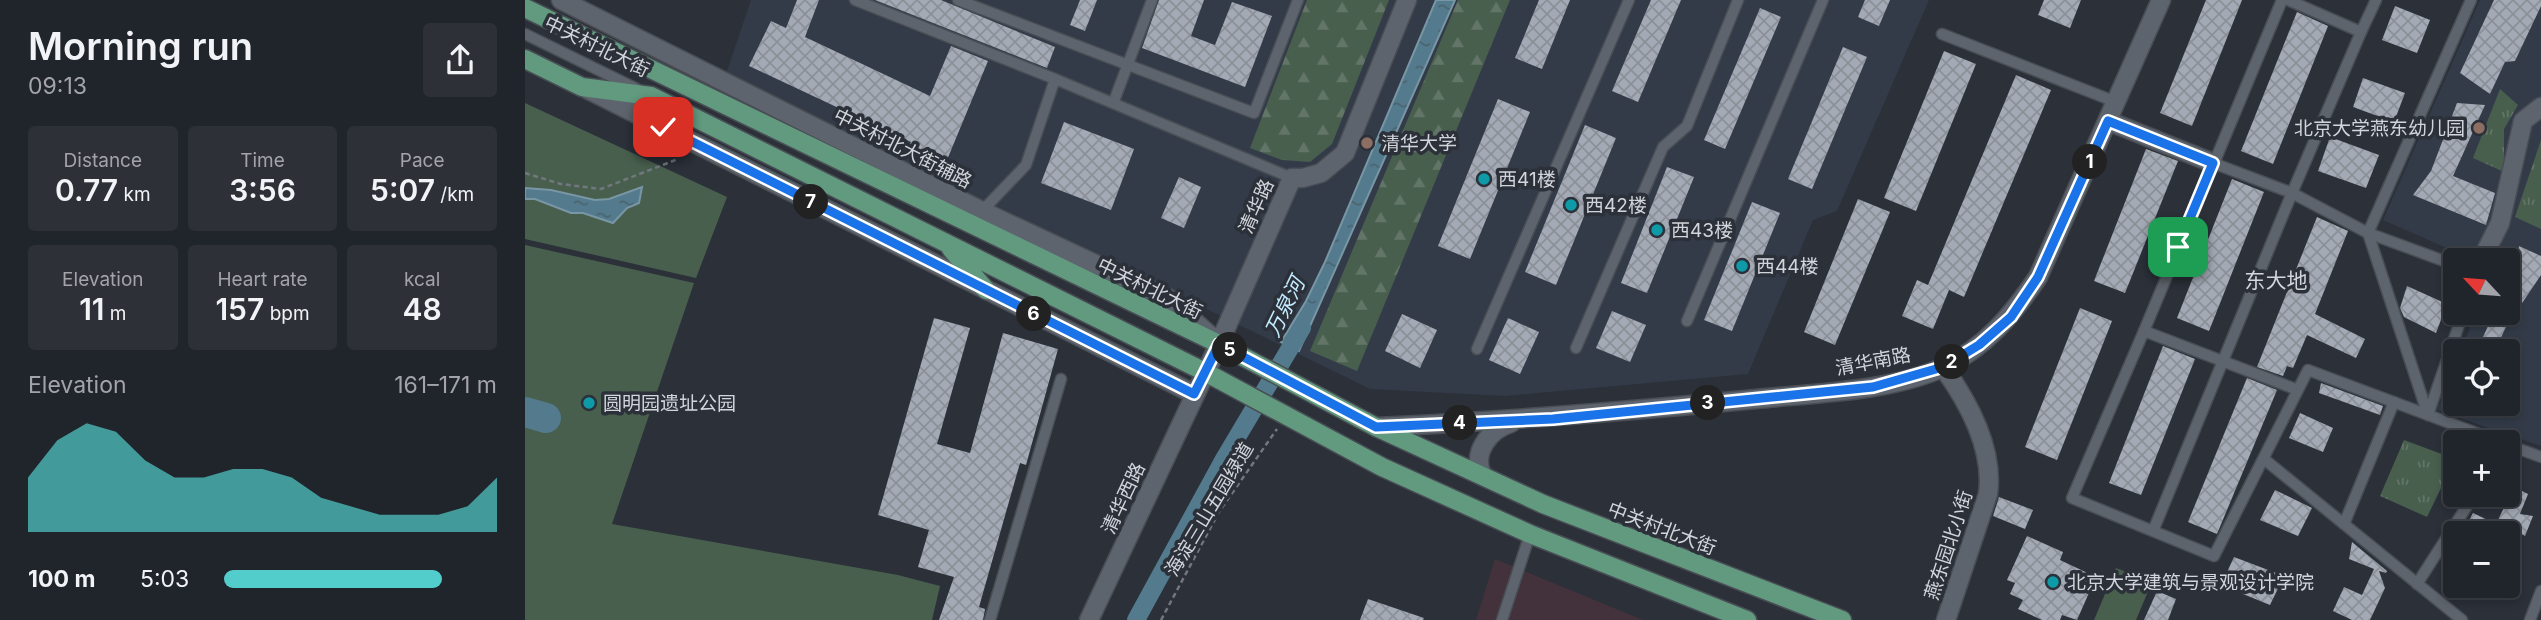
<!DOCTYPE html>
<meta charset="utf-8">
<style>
body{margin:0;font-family:Inter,"Noto Sans SC",sans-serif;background:#2d3037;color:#f1f3f6;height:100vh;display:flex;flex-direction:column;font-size:26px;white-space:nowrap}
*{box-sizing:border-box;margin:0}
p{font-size:23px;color:#a2a4a9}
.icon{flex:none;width:38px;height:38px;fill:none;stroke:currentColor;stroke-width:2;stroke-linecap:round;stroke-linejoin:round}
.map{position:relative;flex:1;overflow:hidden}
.panel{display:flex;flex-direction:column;background:#20242b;width:525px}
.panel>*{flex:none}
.needle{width:46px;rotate:296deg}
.fabs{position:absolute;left:1918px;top:248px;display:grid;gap:14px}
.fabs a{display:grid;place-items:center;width:77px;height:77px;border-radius:7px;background:#20242b;box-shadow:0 4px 10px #0003,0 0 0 2px #3d4147;font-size:35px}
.pin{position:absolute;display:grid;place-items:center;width:60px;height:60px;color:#fff;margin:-30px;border-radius:14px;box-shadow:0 4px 10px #0006}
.km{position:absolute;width:35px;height:35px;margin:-18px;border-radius:50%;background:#222;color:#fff;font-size:19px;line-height:35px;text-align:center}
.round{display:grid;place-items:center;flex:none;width:74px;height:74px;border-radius:7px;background:#2d3037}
.headline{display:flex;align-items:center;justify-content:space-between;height:119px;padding:0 28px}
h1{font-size:38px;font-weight:600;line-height:52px}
.stats{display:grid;grid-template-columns:repeat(3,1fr);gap:10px;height:119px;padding:7px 28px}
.stats div{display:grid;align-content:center;border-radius:7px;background:#2d3037;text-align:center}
.stats b{font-size:30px;font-weight:600}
.stats small{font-size:19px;font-weight:400}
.stats p{font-size:19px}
.chart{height:196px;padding:14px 28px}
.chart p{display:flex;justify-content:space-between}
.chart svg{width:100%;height:126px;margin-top:7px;fill:#53cdcb;opacity:.7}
ul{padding:0 28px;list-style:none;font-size:23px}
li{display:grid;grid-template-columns:112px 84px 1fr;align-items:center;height:52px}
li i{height:18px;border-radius:9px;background:#53cdcb}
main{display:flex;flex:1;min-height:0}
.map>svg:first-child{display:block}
.commercial{fill:#43323c}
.built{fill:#333b49}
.grass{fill:url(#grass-tufts)}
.forest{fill:url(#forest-firs)}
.green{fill:#485f4e}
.water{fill:url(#water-ripples);stroke:#7996a4;stroke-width:2}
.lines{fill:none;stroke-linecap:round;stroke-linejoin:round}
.canal{stroke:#537b8d;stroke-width:18}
.river{stroke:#537b8d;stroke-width:30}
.building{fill:url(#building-cross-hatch)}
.service-casing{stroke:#494d54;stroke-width:13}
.minor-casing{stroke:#494d54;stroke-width:21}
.tertiary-casing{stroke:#494d54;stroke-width:21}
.secondary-casing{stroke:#494d54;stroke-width:21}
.primary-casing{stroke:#494d54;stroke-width:21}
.path{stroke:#72777e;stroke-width:2.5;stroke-dasharray:5 3.5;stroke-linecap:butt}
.service{stroke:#5e646d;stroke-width:10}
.minor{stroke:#5e646d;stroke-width:18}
.tertiary{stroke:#5e646d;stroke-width:18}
.secondary{stroke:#5e646d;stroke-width:18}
.primary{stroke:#619a7f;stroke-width:18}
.route-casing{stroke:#fff;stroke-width:14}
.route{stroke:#1a73e8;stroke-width:9}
.education-dot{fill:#8d6e63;stroke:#2b3039;stroke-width:2.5}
.culture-dot{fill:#0f9aa8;stroke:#2b3039;stroke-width:2.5}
.labels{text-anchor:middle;stroke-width:7;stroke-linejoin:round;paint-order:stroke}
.street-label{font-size:19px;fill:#d2d5db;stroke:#2b3039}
.poi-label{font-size:19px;fill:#d2d5db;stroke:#2b3039;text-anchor:start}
.neighbourhood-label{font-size:21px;fill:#d2d5db;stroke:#2b3039}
.water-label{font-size:21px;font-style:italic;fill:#c3ebff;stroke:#2b3039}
</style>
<main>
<section class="panel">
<div class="headline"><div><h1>Morning run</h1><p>09:13</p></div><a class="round"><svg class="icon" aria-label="share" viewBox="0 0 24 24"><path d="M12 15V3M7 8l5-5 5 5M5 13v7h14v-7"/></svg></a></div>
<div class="stats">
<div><p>Distance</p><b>0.77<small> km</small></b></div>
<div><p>Time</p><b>3:56</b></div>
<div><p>Pace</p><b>5:07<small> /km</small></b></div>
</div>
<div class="stats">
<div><p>Elevation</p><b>11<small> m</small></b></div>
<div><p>Heart rate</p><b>157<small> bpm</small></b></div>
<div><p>kcal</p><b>48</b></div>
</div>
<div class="chart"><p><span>Elevation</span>161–171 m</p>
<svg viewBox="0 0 160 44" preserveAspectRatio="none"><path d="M0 44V25L10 12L20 6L30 9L40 19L50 25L60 25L70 22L80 22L90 25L100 32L110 35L120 38L130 38L140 38L150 35L160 25V44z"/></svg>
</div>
<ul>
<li><b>100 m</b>5:03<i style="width:80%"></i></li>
</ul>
</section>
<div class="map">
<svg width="2016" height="620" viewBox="0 0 2016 620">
<defs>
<pattern id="grass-tufts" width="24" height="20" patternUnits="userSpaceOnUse" patternTransform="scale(1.75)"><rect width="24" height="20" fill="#485f4e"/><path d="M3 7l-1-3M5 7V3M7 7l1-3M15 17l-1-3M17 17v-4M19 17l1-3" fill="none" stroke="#627567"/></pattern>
<pattern id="forest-firs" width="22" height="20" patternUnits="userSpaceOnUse" patternTransform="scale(1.75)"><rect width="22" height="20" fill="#485f4e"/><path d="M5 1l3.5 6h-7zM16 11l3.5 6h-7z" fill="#627567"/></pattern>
<pattern id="water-ripples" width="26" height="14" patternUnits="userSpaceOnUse" patternTransform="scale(1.75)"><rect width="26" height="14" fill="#537b8d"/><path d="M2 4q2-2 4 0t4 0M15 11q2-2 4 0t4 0" fill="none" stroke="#4b636f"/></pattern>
<pattern id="building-cross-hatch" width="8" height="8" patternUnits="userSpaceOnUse" patternTransform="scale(1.75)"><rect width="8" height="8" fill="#a4aab5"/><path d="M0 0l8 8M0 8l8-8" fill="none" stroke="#8b9098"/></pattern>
</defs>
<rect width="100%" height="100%" fill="#2b3039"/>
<path class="commercial" d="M970,559L1118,620H951Z"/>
<g class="built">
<path d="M226,0H1404L1312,211L1288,220L1223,374L980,396L845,389L201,74Z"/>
<path d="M1955,0H2016V446L1912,410L1930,365V404H1983V352H1935L1951,313H1983V261H1951L1858,220Z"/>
</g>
<g class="grass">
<path d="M1975,89L1993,105L1979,129V172L1948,158Z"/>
<path d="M2016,140V229L1990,217Z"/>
<path d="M1879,440L1930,459L1902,517L1855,496Z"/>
</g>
<g class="forest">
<path d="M782,0H864L807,144L785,162L757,160L725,148Z"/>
<path d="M933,0H985L832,371L785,351Z"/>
</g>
<g class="green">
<path d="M0,103L202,197L171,278L0,239Z"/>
<path d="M0,245L169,283L87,524L373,575L415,586L407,620H0Z"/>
<path d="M1591,568L1627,582L1611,620H1569Z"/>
</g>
<g class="water">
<path d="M911,0H930L774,351L756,342L781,301L800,262Z"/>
<path d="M117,187L114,203L102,208L88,223L58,213H46L10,199H0V188L26,190L70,200L84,199Z"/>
</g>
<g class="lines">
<path class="canal" d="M611,620L699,459L777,328"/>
<path class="river" d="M0,412L21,418"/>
</g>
<g class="building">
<path d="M272,0H294L280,37L405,96L426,46L463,61L417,172L380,157L386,142L224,66L246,21L261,28Z"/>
<path d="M350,0H416L530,47L522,68Z"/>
<path d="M555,0H572L560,31L545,25Z"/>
<path d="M634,0H679L666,36L690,45L707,2L747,16L720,87L617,48Z"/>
<path d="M1014,0H1045L1017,69L990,58Z"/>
<path d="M1126,0H1156L1113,102L1087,91Z"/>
<path d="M1340,0H1365L1354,26L1333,17Z"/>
<path d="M1519,0H1556L1545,28L1513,15Z"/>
<path d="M1681,0H1717L1667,126L1635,113Z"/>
<path d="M1969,0H2016V6L1990,61L1980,62L1965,94L1935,73Z"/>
<path d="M1870,6L1905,20L1892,53L1857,40Z"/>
<path d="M1235,8L1256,17L1200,149L1179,140Z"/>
<path d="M1772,12L1803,26L1748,164L1716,151Z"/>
<path d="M1318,47L1342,57L1287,189L1263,179Z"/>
<path d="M1419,51L1451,64L1391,211L1359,198Z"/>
<path d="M1491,75L1526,90L1439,297L1424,290L1408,329L1377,316L1392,280L1403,285Z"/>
<path d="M1838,78L1880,93L1869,122L1828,107Z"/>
<path d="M973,99L1005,112L945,259L913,246Z"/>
<path d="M1932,103L1960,105L1928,176L1970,193L1961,225L1888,195L1906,171Z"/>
<path d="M539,122L609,149L586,210L516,183Z"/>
<path d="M1060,125L1091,138L1031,285L1000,272Z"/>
<path d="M1805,137L1854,155L1841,188L1793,171Z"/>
<path d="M1621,149L1653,161L1600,293L1569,281Z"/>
<path d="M1142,167L1169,177L1122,293L1096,283Z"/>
<path d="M654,177L676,187L659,228L636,218Z"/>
<path d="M1707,179L1739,192L1684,331L1652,318Z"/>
<path d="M1333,199L1365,212L1310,345L1279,332Z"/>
<path d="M1227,202L1255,213L1207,331L1179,320Z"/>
<path d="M1792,217L1823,231L1790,314L1840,339L1831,358L1782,335L1768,368L1762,366L1758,376L1732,367Z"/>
<path d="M1994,246L2016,256V275L1981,327L1969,352H1951L1964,324L1947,313H1983V283L1988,285Z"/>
<path d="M1882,286L1922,304L1911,333L1879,317L1875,308Z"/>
<path d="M1555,308L1587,321L1532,460L1500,447Z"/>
<path d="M1087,311L1121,325L1105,362L1071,348Z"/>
<path d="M877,314L912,330L895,368L860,351Z"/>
<path d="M409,318L445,328L412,444L445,453L478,333L533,349L501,465L495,463L454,607L460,609L458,620H414L429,577L393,567L404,530L353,515Z"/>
<path d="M983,318L1014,332L995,374L964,360Z"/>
<path d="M1638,346L1670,359L1616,495L1584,483Z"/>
<path d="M1722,378L1752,390L1692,534L1663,522Z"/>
<path d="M1796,383L1858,406L1855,415L1794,393Z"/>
<path d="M1775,413L1808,428L1798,452L1764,438Z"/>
<path d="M1989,487L2003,494L1995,514L2008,516L2000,536L1973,520Z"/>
<path d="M1750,490L1787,508L1773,536L1735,520Z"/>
<path d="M1474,497L1508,510L1500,529L1468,516Z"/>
<path d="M1948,513L1967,522L1960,534L1941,526Z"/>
<path d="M1502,536L1538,552L1535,560L1571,577L1552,620L1537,615L1535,620H1517L1493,609L1498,600L1485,594L1490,583L1482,580Z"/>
<path d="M1827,542L1862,571L1861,573L1854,571L1860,588L1845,620H1827L1808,611L1819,587L1837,595L1849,569L1824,559Z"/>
<path d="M1709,557L1759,576L1745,605L1696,585Z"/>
<path d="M1632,591L1651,599L1643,620H1619Z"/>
<path d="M843,599L899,618L898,620H835Z"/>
</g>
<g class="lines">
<defs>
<g id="service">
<path d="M330,0L530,79"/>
<path d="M433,0L729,113L773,0"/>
<path d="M1836,32L1851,0"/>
<path d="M0,34L112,89"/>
<path d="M1417,34L1591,102"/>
<path d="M589,101L627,0"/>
<path d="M1688,163L1767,193L1836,32L1763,0"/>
<path d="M457,211L501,165L530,79L767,178"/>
<path d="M1843,233L1903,415"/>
<path d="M1843,233L1930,265"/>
<path d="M1162,321L1298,0"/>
<path d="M1619,331L1757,0"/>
<path d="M1051,348L1138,147L1162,126L1213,0"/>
<path d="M952,349L1104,0"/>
<path d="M1773,390L1619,331L1547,498L1689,556L1783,370L1978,443"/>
<path d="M1903,415L1938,313"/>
<path d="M1983,445L2016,457"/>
<path d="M1739,459L1937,620"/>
<path d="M1819,524L1869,402"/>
<path d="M1628,531L1767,193L1843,233L1946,0"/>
<path d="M1892,584L1949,495"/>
<path d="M465,620L536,379"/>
<path d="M977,620L1005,534"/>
<path d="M2005,620L2016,591"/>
</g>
<g id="minor">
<path d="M1583,121L1688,163"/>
<path d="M1956,261L1975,223L1998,121L2016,107"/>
<path d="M694,344L767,178H778L796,173L820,153L882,0"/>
<path d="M1418,367C1444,403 1469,449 1463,494L1421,620"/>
</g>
<g id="tertiary">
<path d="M36,0L457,211L643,298L689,339"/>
<path d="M62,89L669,394"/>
<path d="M851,427C979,421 1105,411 1231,399C1291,393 1364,392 1419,367C1461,347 1488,314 1513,277L1636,0"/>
<path d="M958,476C945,454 965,429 986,423"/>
</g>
<path id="secondary" d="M564,620L694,344"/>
<g id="primary">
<path d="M0,8L694,344L851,427L1018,504L1317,620"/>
<path d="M0,59L57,87L126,96L680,372L857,467L1005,534L1222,620"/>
<path d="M426,249L461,290"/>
</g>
</defs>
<use href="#service" class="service-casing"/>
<use href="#minor" class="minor-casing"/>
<use href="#tertiary" class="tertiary-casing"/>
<use href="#secondary" class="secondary-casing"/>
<use href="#primary" class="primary-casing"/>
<g class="path">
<path d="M0,173L36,184L76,189L153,159"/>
<path d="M636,620L694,512L752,429"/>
</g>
<use href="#service" class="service"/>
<use href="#minor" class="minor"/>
<use href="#tertiary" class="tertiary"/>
<use href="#secondary" class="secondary"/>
<use href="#primary" class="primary"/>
</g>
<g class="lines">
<defs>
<path id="route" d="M138,127L669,394L694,344L851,427L1028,419L1348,387L1418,367L1454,345L1486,317L1513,277L1583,121L1688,163L1653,247"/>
</defs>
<use href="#route" class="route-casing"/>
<use href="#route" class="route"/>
</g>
<g class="education-dot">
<circle cx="1954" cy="128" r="7"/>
<circle cx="842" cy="143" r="7"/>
</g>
<g class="culture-dot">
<circle cx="959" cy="179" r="7"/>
<circle cx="1046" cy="205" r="7"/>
<circle cx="1132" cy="230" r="7"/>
<circle cx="1217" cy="266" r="7"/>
<circle cx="64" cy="403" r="7"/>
<circle cx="1528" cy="582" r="7"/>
</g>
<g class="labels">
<g class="street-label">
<text transform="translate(72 46) rotate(26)" y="7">中关村北大街</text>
<text transform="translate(378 148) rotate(27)" y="7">中关村北大街辅路</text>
<text transform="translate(731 206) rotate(-66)" y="7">清华路</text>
<text transform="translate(625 288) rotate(26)" y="7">中关村北大街</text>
<text transform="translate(1348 361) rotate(-11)" y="7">清华南路</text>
<text transform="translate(598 498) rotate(-65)" y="7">清华西路</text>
<text transform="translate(684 509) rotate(-59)" y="7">海淀三山五园绿道</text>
<text transform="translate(1137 528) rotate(21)" y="7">中关村北大街</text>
<text transform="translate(1423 545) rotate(-72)" y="7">燕东园北小街</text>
</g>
<g class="poi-label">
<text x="1940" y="135" text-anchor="end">北京大学燕东幼儿园</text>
<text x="856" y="150">清华大学</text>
<text x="973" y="186">西41楼</text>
<text x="1060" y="212">西42楼</text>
<text x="1146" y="237">西43楼</text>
<text x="1231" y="273">西44楼</text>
<text x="78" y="410">圆明园遗址公园</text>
<text x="1542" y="589">北京大学建筑与景观设计学院</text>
</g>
<g class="neighbourhood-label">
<text x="1751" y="288">东大地</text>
</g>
<g class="water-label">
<text transform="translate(760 307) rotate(-64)" y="7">万泉河</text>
</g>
</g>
</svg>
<div class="fabs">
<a><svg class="needle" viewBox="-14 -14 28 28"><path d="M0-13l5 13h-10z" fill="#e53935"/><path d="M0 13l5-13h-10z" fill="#a2a4a9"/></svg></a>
<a><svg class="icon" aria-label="locate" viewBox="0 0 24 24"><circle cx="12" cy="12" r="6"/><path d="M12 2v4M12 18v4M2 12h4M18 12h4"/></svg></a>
<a>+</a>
<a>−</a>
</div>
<div class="pin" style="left:1653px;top:247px;background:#1e9e55"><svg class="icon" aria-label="arrive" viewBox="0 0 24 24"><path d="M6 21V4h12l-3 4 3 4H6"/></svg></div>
<div class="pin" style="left:138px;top:127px;background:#d93025"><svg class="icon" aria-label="check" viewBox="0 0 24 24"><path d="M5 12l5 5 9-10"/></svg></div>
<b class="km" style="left:1565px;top:162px">1</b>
<b class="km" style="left:1427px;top:362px">2</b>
<b class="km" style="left:1183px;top:403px">3</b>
<b class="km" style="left:935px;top:423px">4</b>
<b class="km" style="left:705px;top:350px">5</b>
<b class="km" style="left:509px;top:314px">6</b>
<b class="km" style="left:286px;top:202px">7</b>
</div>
</main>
